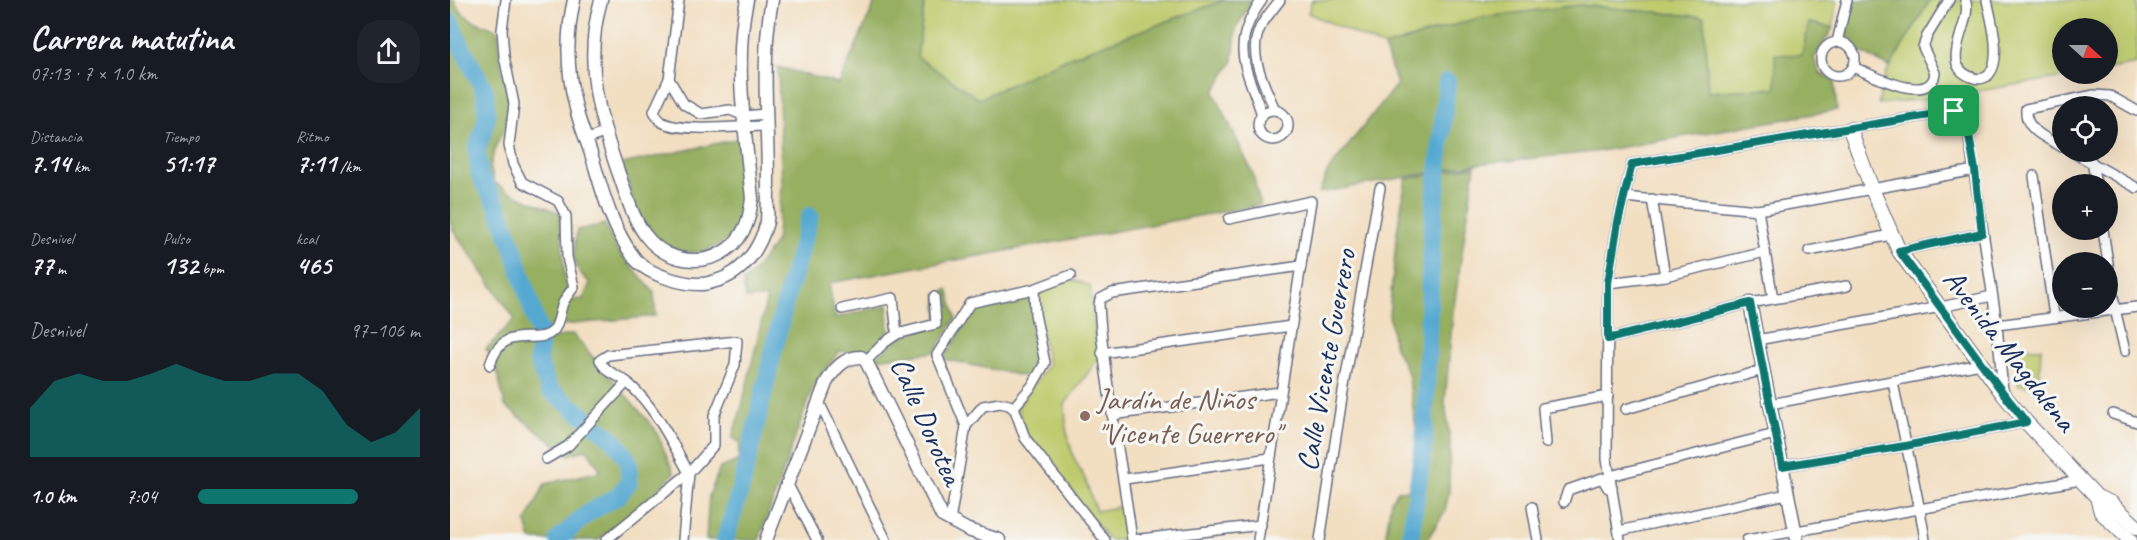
<!DOCTYPE html>
<html lang="es">
<meta charset="utf-8">
<style>
body{margin:0;font-family:Caveat,sans-serif;background:#20242c;color:#f1f3f6;height:100vh;display:flex;flex-direction:column;font-size:22px;white-space:nowrap}
*{box-sizing:border-box;margin:0}
p{font-size:20px;color:#9ea1a6}
.icon{flex:none;width:33px;height:33px;fill:none;stroke:currentColor;stroke-width:2;stroke-linecap:round;stroke-linejoin:round}
.map{position:relative;flex:1;overflow:hidden}
.details{display:flex;flex-direction:column;background:#171b24;width:450px}
.details>*{flex:none}
.needle{width:39px;rotate:111deg}
.tools{position:absolute;left:1602px;top:18px;display:grid;gap:12px}
.tools a{display:grid;place-items:center;width:66px;height:66px;border-radius:50%;background:#171b24;box-shadow:0 6px 24px #0002;font-size:30px}
.pin{position:absolute;display:grid;place-items:center;width:51px;height:51px;color:#fff;margin:-26px;border-radius:12px;box-shadow:0 3px 9px #0006}
.round{display:grid;place-items:center;flex:none;width:63px;height:63px;border-radius:24px;background:#20242c}
.headline{display:flex;align-items:center;justify-content:space-between;height:102px;padding:0 30px}
h1{font-size:33px;font-weight:700;line-height:45px}
.stats{display:grid;grid-template-columns:repeat(3,1fr);gap:9px;height:102px;padding:6px 30px}
.stats div{display:grid;align-content:center}
.stats b{font-size:26px;font-weight:700}
.stats small{font-size:16px;font-weight:400}
.stats p{font-size:16px}
.chart{height:168px;padding:12px 30px}
.chart p{display:flex;justify-content:space-between}
.chart svg{width:100%;height:108px;margin-top:6px;fill:#0f766e;opacity:.7}
ul{padding:0 30px;list-style:none;font-size:20px}
li{display:grid;grid-template-columns:96px 72px 1fr;align-items:center;height:45px}
li i{height:15px;border-radius:8px;background:#0f766e}
main{display:flex;flex:1;min-height:0}
.map>svg:first-child{display:block}
.green{fill:#becb6d;stroke:#6c7d66;stroke-width:1.5}
.forest{fill:#96af60;stroke:#586f5f;stroke-width:1.5}
.lines{fill:none;stroke-linecap:round;stroke-linejoin:round}
.river{stroke:#55a9d1;stroke-width:18}
.minor-casing{stroke:#666c80;stroke-width:12}
.tertiary-casing{stroke:#666c80;stroke-width:15}
.secondary-casing{stroke:#666c80;stroke-width:16}
.minor{stroke:#fff;stroke-width:9}
.tertiary{stroke:#fff;stroke-width:12}
.secondary{stroke:#fff;stroke-width:14}
.route-casing{stroke:#fff;stroke-width:12}
.route{stroke:#0f766e;stroke-width:8}
.education-dot{fill:#8d6e63;stroke:#f6f6f2;stroke-width:2}
.labels{text-anchor:middle;stroke-width:6;stroke-linejoin:round;paint-order:stroke}
.street-label{font-size:30px;fill:#1b2f5e;stroke:#f6f6f2}
.education-label{font-size:30px;fill:#785e54;stroke:#f6f6f2;text-anchor:start}
</style>
<main>
<section class="details">
<div class="headline"><div><h1>Carrera matutina</h1><p>07:13 · 7 × 1.0 km</p></div><a class="round"><svg class="icon" aria-label="share" viewBox="0 0 24 24"><path d="M12 15V3M7 8l5-5 5 5M5 13v7h14v-7"/></svg></a></div>
<div class="stats">
<div><p>Distancia</p><b>7.14<small> km</small></b></div>
<div><p>Tiempo</p><b>51:17</b></div>
<div><p>Ritmo</p><b>7:11<small> /km</small></b></div>
</div>
<div class="stats">
<div><p>Desnivel</p><b>77<small> m</small></b></div>
<div><p>Pulso</p><b>132<small> bpm</small></b></div>
<div><p>kcal</p><b>465</b></div>
</div>
<div class="chart"><p><span>Desnivel</span>97–106 m</p>
<svg viewBox="0 0 160 44" preserveAspectRatio="none"><path d="M0 44V24L10 13L20 10L30 13L40 13L50 10L60 6L70 10L80 13L90 13L100 10L110 10L120 17L130 31L140 38L150 34L160 24V44z"/></svg>
</div>
<ul>
<li><b>1.0 km</b>7:04<i style="width:72%"></i></li>
</ul>
</section>
<div class="map">
<svg width="1687" height="540" viewBox="0 0 1687 540">
<rect width="100%" height="100%" fill="#f6f6f2"/>
<filter id="ink" filterUnits="userSpaceOnUse"><feTurbulence type="fractalNoise" baseFrequency=".0167" numOctaves="2"/><feDisplacementMap in="SourceGraphic" scale="12" xChannelSelector="R" yChannelSelector="G"/><feConvolveMatrix kernelMatrix="1 2 1 2 8 2 1 2 1" color-interpolation-filters="sRGB"/></filter>
<filter id="wash" filterUnits="userSpaceOnUse"><feTurbulence type="fractalNoise" baseFrequency=".008" numOctaves="4" result="noise"/><feDisplacementMap in="SourceGraphic" scale="24" xChannelSelector="R" yChannelSelector="G"/><feGaussianBlur stdDeviation="1.35" result="paint"/><feColorMatrix in="noise" values="0 0 0 0 0 0 0 0 0 0 0 0 0 0 0 0 0 1.4 0 .05"/><feComposite in="paint" operator="in"/></filter>
<g filter="url(#wash)">
<rect width="100%" height="100%" fill="#f2dec0"/>
<g class="green">
<path d="M475,0H775L620,57L529,99L467,57Z"/>
<path d="M862,0H1387L1383,28L1359,23L1352,55L1326,88L1258,92L1254,17L1130,5L1028,18L934,47L858,13Z"/>
<path d="M1480,0H1687V64L1658,69V28H1612V74H1633L1478,99L1428,104L1436,73Z"/>
<path d="M621,279L640,286L648,359L615,404L616,428L623,456L635,479L646,511L674,506L678,540H659L576,434L567,407L598,365L587,309L588,291Z"/>
<path d="M1570,347L1591,348L1589,386L1568,385Z"/>
</g>
<g class="forest">
<path d="M0,0H4C11,19 31,24 48,30L51,66L61,101L58,122L47,143L40,166L44,182L59,192L110,213L115,282L120,300L133,299L140,283C120,266 123,254 127,230L155,224L166,249L204,292L206,316L102,326L98,328L95,340L123,334L205,429L224,473L192,506L148,540H81L76,522L95,484L151,471L137,449L119,455L55,406L45,362L36,349L65,319L3,230L0,221Z"/>
<path d="M426,0H475L467,57L529,99L620,57L775,0H803L786,28L783,61L764,92L803,174L810,205L379,283L385,318L438,305L439,332L415,354L390,351L364,384L309,540H256L259,496L270,468L288,461L290,442L282,438L292,406L317,297L296,299L293,282L303,273L326,241L332,186L328,67L389,84Z"/>
<path d="M1401,0H1480L1440,67L1408,51L1396,39Z"/>
<path d="M1130,5L1254,17L1258,92L1326,88L1325,54L1352,55L1359,23L1383,28L1364,58L1370,73L1384,81L1387,110L1144,152L1026,164L869,193L878,171L947,84L934,47L1028,18Z"/>
<path d="M288,139C291,162 297,189 293,212C287,255 224,266 199,233C185,213 179,186 172,164Z"/>
<path d="M1025,166L1003,313L995,402L1000,441L999,492L995,511L977,540H935L941,500L948,491L958,490L969,449L958,373L944,345L939,315L947,232L956,179Z"/>
<path d="M498,289L506,318L485,352L424,359L449,337L488,325L487,295Z"/>
<path d="M577,296L582,299L584,337L592,362L581,378L493,359L523,313Z"/>
</g>
<g class="lines">
<g class="river">
<path d="M0,21L7,38L35,91L37,118L27,150L30,176L47,205L63,247L91,338L88,361L99,389L165,441L179,462V482L168,496L138,513L108,540"/>
<path d="M275,540L292,484L335,302L360,216"/>
<path d="M960,540L974,442L982,232L997,82"/>
</g>
</g>
</g>
<g filter="url(#ink)">
<g class="lines">
<defs>
<g id="minor">
<path d="M229,0L219,79L204,111C206,115 207,119 212,122C230,133 292,126 315,126"/>
<path d="M812,0C778,47 797,68 812,115"/>
<path d="M1515,0C1525,21 1484,66 1524,78C1530,80 1537,78 1540,73C1552,56 1541,19 1537,0"/>
<path d="M1387,42L1397,0"/>
<circle cx="1388" cy="59" r="17"/>
<path d="M1403,67C1420,74 1481,107 1485,73L1473,47L1477,36L1499,0"/>
<path d="M219,79L234,104L251,114L280,110L295,116L315,114"/>
<path d="M825,110C815,85 797,55 810,28C815,18 823,9 830,0"/>
<circle cx="823" cy="125" r="15"/>
<path d="M137,139L154,133"/>
<path d="M1612,147C1597,138 1574,130 1576,109L1644,95L1660,96L1687,111"/>
<path d="M1622,152L1687,188"/>
<path d="M1642,162L1646,184"/>
<path d="M1584,176L1604,316"/>
<path d="M1174,197L1308,210L1525,170"/>
<path d="M1202,199L1215,276"/>
<path d="M1308,210L1323,299"/>
<path d="M779,219L861,201L808,540"/>
<path d="M1653,230L1665,309L1675,351"/>
<path d="M1359,251L1441,235"/>
<path d="M1449,251L1532,233"/>
<path d="M1158,283L1215,276L1315,252"/>
<path d="M392,309L443,298L447,334"/>
<path d="M1547,325L1687,307"/>
<path d="M1158,339L1300,303L1397,286"/>
<path d="M1307,340L1491,307L1542,296"/>
<path d="M652,353L841,326"/>
<path d="M416,361L434,343L447,334L486,324L484,297"/>
<path d="M40,365C54,319 87,349 104,330C109,323 110,311 113,303C116,297 120,292 124,287L117,257L116,216L108,201L72,182L63,164L59,145L64,104L54,56L52,30L56,0"/>
<path d="M1443,382C1453,435 1467,487 1475,540"/>
<path d="M368,400L436,540"/>
<path d="M1320,404L1531,364"/>
<path d="M563,408L582,386L595,363L585,314L584,289"/>
<path d="M1176,409L1313,370"/>
<path d="M1663,414L1687,422"/>
<path d="M662,415L830,392"/>
<path d="M516,426L487,355L520,303L584,289L621,275"/>
<path d="M1096,443L1093,408L1158,396"/>
<path d="M96,459L118,446L177,382"/>
<path d="M1331,466L1455,446L1576,422"/>
<path d="M1160,476L1325,434"/>
<path d="M675,479L820,458"/>
<path d="M337,483L367,540"/>
<path d="M1114,502L1118,490L1152,478L1158,488H1162"/>
<path d="M1082,507L1088,540"/>
<path d="M500,521L516,426L533,406L550,403L559,405L565,410L575,438L655,540"/>
<path d="M811,525L682,540C672,461 654,384 649,305L650,299L662,293L851,266"/>
<path d="M1169,531L1337,494"/>
<path d="M156,540L239,473L264,445V416L285,365L287,341L158,355L150,360C155,373 169,375 178,383C206,408 221,441 239,473"/>
<path d="M233,540L239,473"/>
<path d="M870,540L892,398L930,188"/>
<path d="M1170,540L1157,459L1158,283L1168,222L1182,164L1504,111L1511,112L1516,118L1547,325L1553,392"/>
<path d="M1297,540L1630,480"/>
</g>
<g id="tertiary">
<path d="M124,0C116,35 117,73 126,108C130,126 138,143 143,160C153,194 163,231 186,260C199,275 234,285 253,284C257,284 262,282 266,281C294,273 310,248 317,222C322,147 308,74 322,0"/>
<path d="M151,0C133,63 149,118 170,177C177,197 183,219 196,236C220,268 271,269 292,233C299,222 300,211 302,199C296,136 283,61 297,0"/>
<path d="M1300,303L1347,540"/>
<path d="M316,540L376,383C384,369 394,357 411,357L416,361L492,516L518,530L549,540"/>
</g>
<g id="secondary">
<path d="M1400,129L1422,189L1449,251L1553,394L1576,422L1647,497L1661,503L1687,527"/>
<path d="M1647,497L1651,512L1680,540"/>
</g>
</defs>
<use href="#minor" class="minor-casing"/>
<use href="#tertiary" class="tertiary-casing"/>
<use href="#secondary" class="secondary-casing"/>
<use href="#minor" class="minor"/>
<use href="#tertiary" class="tertiary"/>
<use href="#secondary" class="secondary"/>
</g>
</g>
<g class="lines" filter="url(#ink)">
<defs>
<path id="route" d="M1504,111L1511,112L1516,118L1525,170L1532,233L1449,251L1554,394L1576,422L1455,446L1332,466L1300,303L1158,339V283L1168,222L1182,164Z"/>
</defs>
<use href="#route" class="route-casing"/>
<use href="#route" class="route"/>
</g>
<circle class="education-dot" cx="635" cy="416" r="6"/>
<g class="labels">
<g class="street-label">
<text transform="translate(1560 350) rotate(52)" y="10">Avenida Magdalena</text>
<text transform="translate(876 360) rotate(-80)" y="10">Calle Vicente Guerrero</text>
<text transform="translate(477 421) rotate(66)" y="10">Calle Dorotea</text>
</g>
<g class="education-label">
<text x="647" y="409">Jardín de Niños<tspan x="647" dy="34">"Vicente Guerrero"</tspan></text>
</g>
</g>
</svg>
<div class="tools">
<a><svg class="needle" viewBox="-14 -14 28 28"><path d="M0-13l5 13h-10z" fill="#e53935"/><path d="M0 13l5-13h-10z" fill="#9ea1a6"/></svg></a>
<a><svg class="icon" aria-label="locate" viewBox="0 0 24 24"><circle cx="12" cy="12" r="6"/><path d="M12 2v4M12 18v4M2 12h4M18 12h4"/></svg></a>
<a>+</a>
<a>−</a>
</div>
<div class="pin" style="left:1504px;top:111px;background:#1e9e55"><svg class="icon" aria-label="arrive" viewBox="0 0 24 24"><path d="M6 21V4h12l-3 4 3 4H6"/></svg></div>
</div>
</main>
